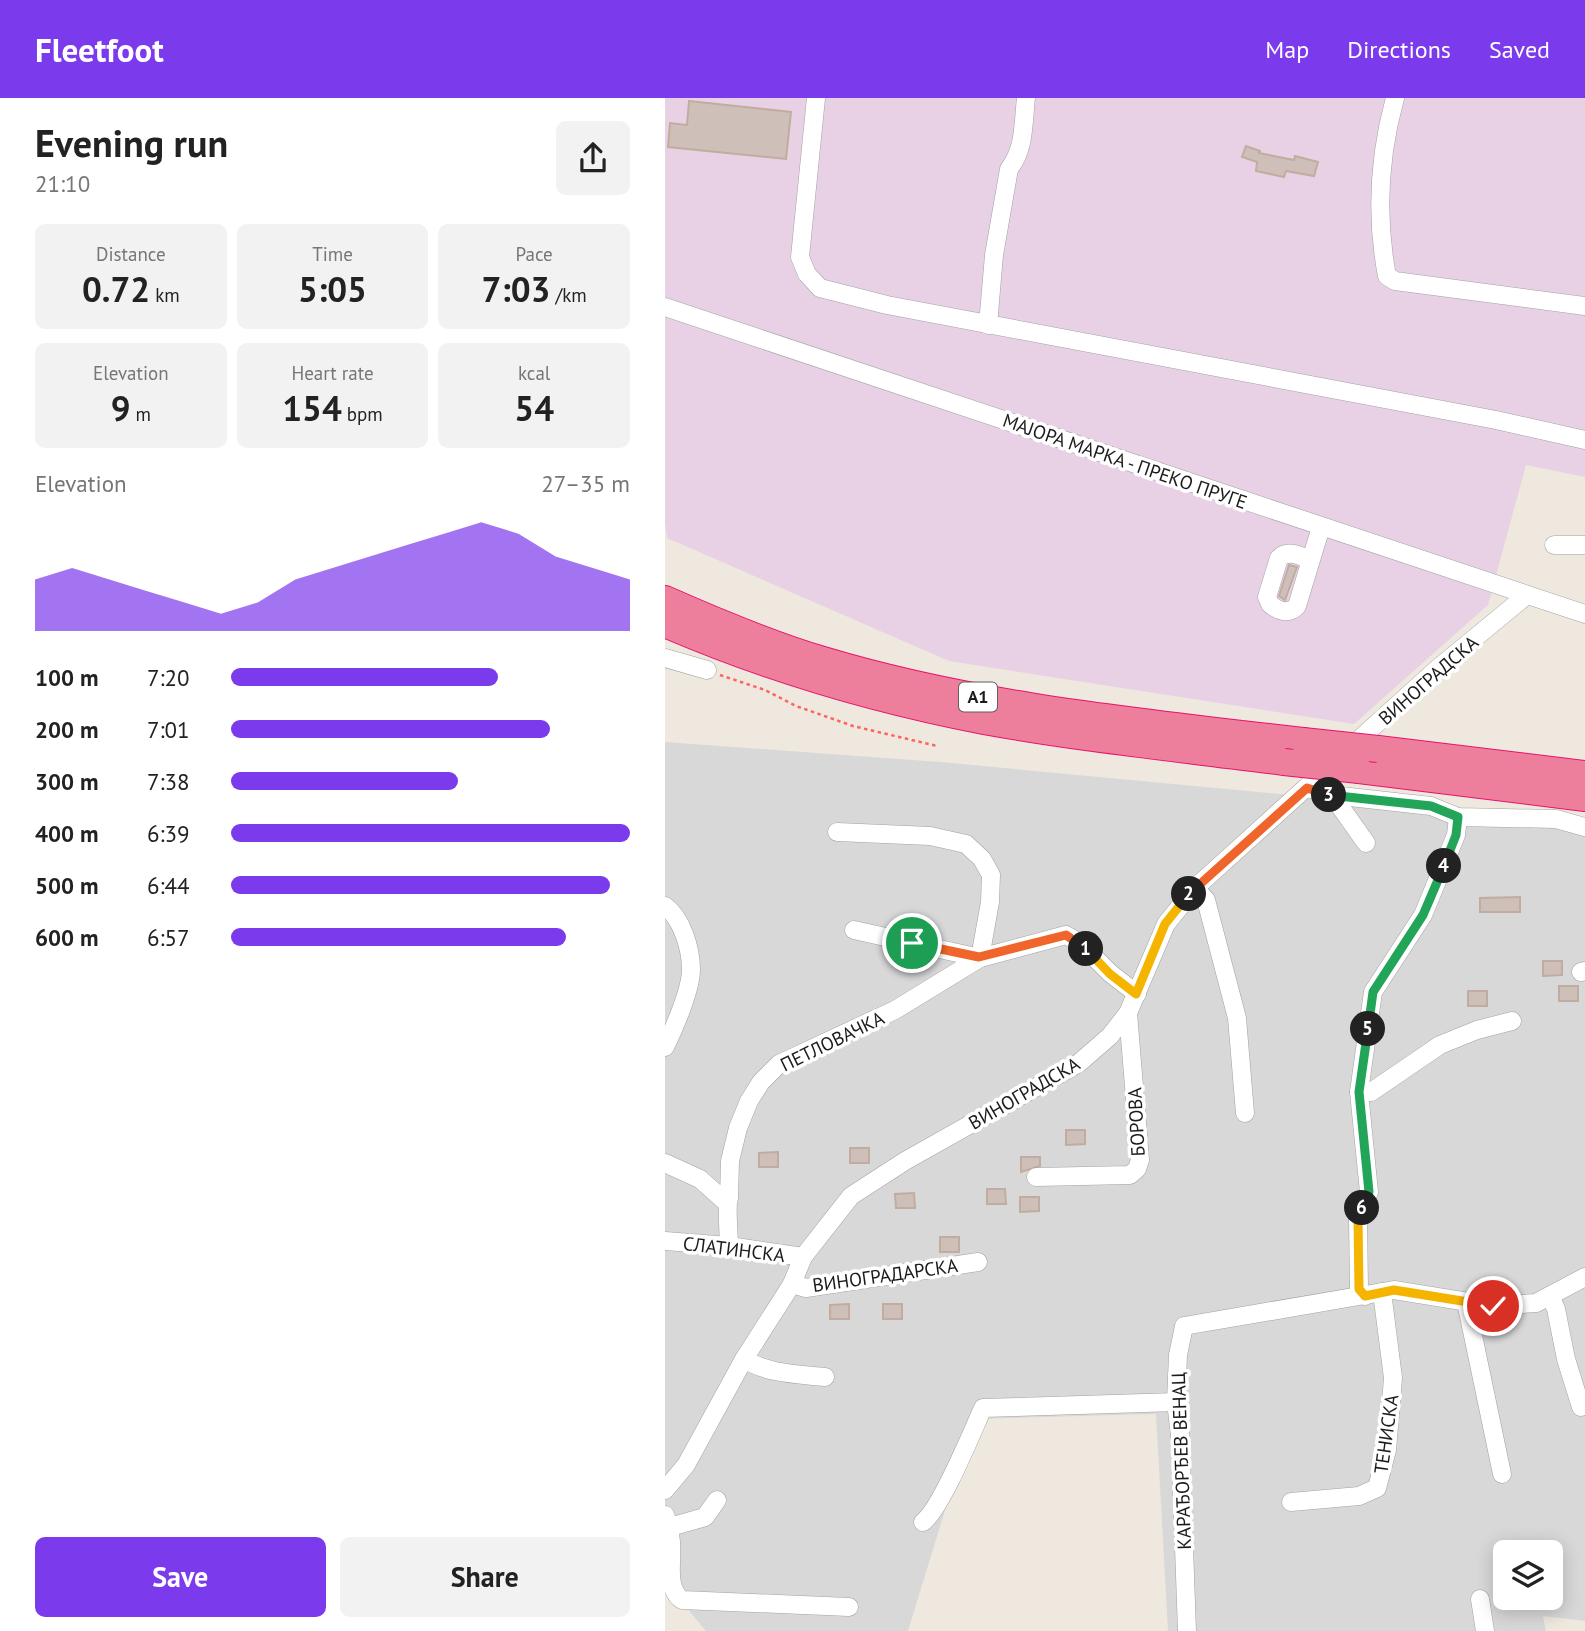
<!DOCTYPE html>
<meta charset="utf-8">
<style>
body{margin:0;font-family:"PT Sans",sans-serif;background:#f2f2f2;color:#222;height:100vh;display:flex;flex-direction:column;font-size:26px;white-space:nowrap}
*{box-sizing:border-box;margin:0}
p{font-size:23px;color:#767676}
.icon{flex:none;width:38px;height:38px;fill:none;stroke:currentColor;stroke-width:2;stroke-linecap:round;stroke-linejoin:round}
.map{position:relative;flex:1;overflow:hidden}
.details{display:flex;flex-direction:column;background:#fff;width:665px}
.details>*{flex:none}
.controls{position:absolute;left:828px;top:1442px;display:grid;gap:14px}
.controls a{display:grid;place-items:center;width:70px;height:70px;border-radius:10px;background:#fff;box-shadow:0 4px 18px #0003;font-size:35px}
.pin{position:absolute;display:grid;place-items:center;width:60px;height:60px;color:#fff;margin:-30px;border:4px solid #fff;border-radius:50%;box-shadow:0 2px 7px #0007}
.km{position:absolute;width:35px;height:35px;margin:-18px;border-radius:50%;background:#222;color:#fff;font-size:19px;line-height:35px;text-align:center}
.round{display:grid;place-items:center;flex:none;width:74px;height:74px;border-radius:10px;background:#f2f2f2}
.overview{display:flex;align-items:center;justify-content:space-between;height:119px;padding:0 35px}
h1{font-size:38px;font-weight:800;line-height:52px}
.metrics{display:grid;grid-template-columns:repeat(3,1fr);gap:10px;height:119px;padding:7px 35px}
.metrics div{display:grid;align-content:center;border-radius:10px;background:#f2f2f2;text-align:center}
.metrics b{font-size:35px;font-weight:800}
.metrics small{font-size:19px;font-weight:400}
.metrics p{font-size:19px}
.chart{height:196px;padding:14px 35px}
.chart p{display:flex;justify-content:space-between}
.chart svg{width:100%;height:126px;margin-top:7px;fill:#7c3aed;opacity:.7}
.primary-button{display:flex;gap:14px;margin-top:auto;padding:14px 35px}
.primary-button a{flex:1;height:80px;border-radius:10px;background:#7c3aed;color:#fff;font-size:28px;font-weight:800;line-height:80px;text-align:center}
.primary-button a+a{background:#f2f2f2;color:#222}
ul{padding:0 35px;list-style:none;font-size:23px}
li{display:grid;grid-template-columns:112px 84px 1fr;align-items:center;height:52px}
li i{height:18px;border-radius:9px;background:#7c3aed}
header{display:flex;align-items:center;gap:42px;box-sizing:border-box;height:98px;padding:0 35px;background:#7c3aed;color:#fff}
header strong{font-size:33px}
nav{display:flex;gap:38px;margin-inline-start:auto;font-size:24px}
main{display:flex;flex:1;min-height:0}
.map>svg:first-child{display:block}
.residential{fill:#d9d8d8;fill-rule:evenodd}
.industrial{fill:#e8d1e5}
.building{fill:#cec0b8;stroke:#c1aca1;stroke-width:2}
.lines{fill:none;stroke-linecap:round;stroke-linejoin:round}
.minor-casing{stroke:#a2a2a2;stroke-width:19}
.highway-casing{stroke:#e5136d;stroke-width:28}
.path{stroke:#ff6360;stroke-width:2.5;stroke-dasharray:3.5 3.5;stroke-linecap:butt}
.minor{stroke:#fff;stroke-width:18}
.highway{stroke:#ee7f9c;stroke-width:26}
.highway-bridge-casing{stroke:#e5136d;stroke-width:28;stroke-linecap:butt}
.highway-bridge{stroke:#ee7f9c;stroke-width:26}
.split-1-casing{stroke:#fff;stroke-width:14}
.split-2-casing{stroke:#fff;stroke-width:14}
.split-3-casing{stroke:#fff;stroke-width:14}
.split-4-casing{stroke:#fff;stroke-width:14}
.split-5-casing{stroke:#fff;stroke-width:14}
.split-6-casing{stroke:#fff;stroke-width:14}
.split-7-casing{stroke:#fff;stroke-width:14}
.split-1{stroke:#f0652b;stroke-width:9}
.split-2{stroke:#f5b400;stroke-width:9}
.split-3{stroke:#f0652b;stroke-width:9}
.split-4{stroke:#22a559;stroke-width:9}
.split-5{stroke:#22a559;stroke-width:9}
.split-6{stroke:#22a559;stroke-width:9}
.split-7{stroke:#f5b400;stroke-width:9}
.labels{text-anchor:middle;stroke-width:7;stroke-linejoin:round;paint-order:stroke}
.shield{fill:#fff;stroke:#5f5f5f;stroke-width:2}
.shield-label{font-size:18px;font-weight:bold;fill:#1b1b1b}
.street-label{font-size:19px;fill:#1b1b1b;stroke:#fff}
</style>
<header>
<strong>Fleetfoot</strong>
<nav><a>Map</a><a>Directions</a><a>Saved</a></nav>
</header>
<main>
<section class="details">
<div class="overview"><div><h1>Evening run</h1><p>21:10</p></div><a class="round"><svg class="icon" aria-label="share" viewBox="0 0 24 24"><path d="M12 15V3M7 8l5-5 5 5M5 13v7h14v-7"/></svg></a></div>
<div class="metrics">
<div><p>Distance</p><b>0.72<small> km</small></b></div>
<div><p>Time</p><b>5:05</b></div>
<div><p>Pace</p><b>7:03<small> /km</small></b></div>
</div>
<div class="metrics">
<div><p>Elevation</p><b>9<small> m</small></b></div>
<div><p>Heart rate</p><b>154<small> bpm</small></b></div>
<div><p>kcal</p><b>54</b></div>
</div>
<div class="chart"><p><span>Elevation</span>27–35 m</p>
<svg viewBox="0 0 160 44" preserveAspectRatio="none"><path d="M0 44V26L10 22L20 26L30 30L40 34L50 38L60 34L70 26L80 22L90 18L100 14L110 10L120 6L130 10L140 18L150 22L160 26V44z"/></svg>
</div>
<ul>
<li><b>100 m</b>7:20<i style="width:67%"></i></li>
<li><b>200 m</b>7:01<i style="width:80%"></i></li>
<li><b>300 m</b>7:38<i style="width:57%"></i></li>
<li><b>400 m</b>6:39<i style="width:100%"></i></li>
<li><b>500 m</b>6:44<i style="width:95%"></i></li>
<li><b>600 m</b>6:57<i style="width:84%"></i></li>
</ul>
<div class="primary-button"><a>Save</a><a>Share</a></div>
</section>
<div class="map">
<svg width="920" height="1533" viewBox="0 0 920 1533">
<rect width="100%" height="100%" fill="#eee8df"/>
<path class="residential" d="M0,644L275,664L721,706L920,729V1523L878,1518L881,1533H503L491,1316L308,1321L243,1533H41L0,1484ZM840,1454H886V1500H840Z"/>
<path class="industrial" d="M0,0H920V379L861,367L823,507L689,626L284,563L2,440L0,425Z"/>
<g class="building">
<path d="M24,3L126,14L121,61L3,49L5,25L22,27Z"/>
<path d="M581,48L595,53L594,55L629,62L630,58L653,64L649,78L621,73L619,79L591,73L592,64L577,59Z"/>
<path d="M624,467L632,469L620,502L614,498Z"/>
<path d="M855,799V814H815V800Z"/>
<path d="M878,863H897V877L878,878Z"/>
<rect x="894" y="888" width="19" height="15"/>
<rect x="803" y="893" width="19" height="15"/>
<path d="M401,1032H420V1046L401,1047Z"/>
<rect x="185" y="1050" width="19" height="15"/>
<path d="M113,1054V1069H94V1055Z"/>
<path d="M356,1059H375V1068L356,1074Z"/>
<path d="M322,1091H340L341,1106H322Z"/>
<path d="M249,1095L250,1110H231L230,1096Z"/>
<path d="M355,1099H374V1113L355,1114Z"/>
<rect x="275" y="1139" width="19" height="15"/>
<path d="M184,1206V1221H165V1207Z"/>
<rect x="218" y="1206" width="19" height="15"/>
</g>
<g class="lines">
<defs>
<g id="minor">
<path d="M151,0L135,159L142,176L155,190L222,207L831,322L920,342"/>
<path d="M730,0C714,58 711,120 722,178L730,183L920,208"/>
<path d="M0,209L920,516"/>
<path d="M323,227L329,157L344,71C360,51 358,25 361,0"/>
<path d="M889,447H920"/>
<path d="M646,462C635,458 623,451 614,460L602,499L605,506C613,513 624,517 632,508L656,429"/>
<path d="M0,560L42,572"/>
<path d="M642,690L667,697L766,708L793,719L891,721L920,729"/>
<path d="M667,697L701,745"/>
<path d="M172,734L265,738L301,746L317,761L326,777L325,804L315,860"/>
<path d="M530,790L541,802L572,920L580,1015"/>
<path d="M189,832L315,860"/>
<path d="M916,874L920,873"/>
<path d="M0,949C9,931 26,891 26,872C26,850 17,821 0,808"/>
<path d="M694,994H706L775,947L812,932L847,923"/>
<path d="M0,1065L35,1081L62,1105"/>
<path d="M371,1079L465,1077L472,1071L475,1062L463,915"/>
<path d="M0,1143L64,1148L138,1159"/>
<path d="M64,1148C64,1136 61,1108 64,1100L65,1063L73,1030L84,1003L96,984L114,966L230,912L315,860L401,837L415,845L445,875L472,896"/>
<path d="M127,1186L141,1190L313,1164"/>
<path d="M700,1198L694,1191L693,1120L704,1094L694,994L708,894L758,817L791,737L793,719"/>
<path d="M885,1198L891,1211L901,1261L916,1309"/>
<path d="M801,1204L837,1376"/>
<path d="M79,1261C103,1276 132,1276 160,1279"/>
<path d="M0,1392L21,1367L79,1261L127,1186L138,1159L186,1098L240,1063L414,965L445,938L463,915L501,826L530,790L772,571L862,497"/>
<path d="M626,1404L694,1398L712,1390L722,1352L728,1280L717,1194"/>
<path d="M0,1417C4,1426 5,1434 6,1444C8,1462 0,1490 17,1502L184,1509"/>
<path d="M258,1424C276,1411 307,1334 318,1310L511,1304"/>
<path d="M5,1429L40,1419L52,1402"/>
<path d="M815,1501L820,1533"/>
<path d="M522,1533L515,1337L511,1304L513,1257L519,1228L729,1192L828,1208L871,1205L920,1179"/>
</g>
<g id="highway">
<path d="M0,501C52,524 104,546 158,562C314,609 478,624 638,643"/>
<path d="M0,526C102,570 210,602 319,623C418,641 519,651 619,664"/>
<path d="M713,651L920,676"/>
<path d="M694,672L920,700"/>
</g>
</defs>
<use href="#minor" class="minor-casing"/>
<use href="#highway" class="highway-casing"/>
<path class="path" d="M55,577L100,592L131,608L188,628L272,648"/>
<use href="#minor" class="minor"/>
<use href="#highway" class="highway"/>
<defs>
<g id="highway-bridge">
<path d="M638,643L713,651"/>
<path d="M619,664L694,672"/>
</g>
</defs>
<use href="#highway-bridge" class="highway-bridge-casing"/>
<use href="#highway-bridge" class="highway-bridge"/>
</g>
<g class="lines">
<defs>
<path id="split-1" d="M247,845L314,859L401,837L421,851"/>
<path id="split-2" d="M421,851L445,876L471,896L500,826L524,796"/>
<path id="split-3" d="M524,796L642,690L664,697"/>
<path id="split-4" d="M664,697L766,708L793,719L791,737L779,768"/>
<path id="split-5" d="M703,931L708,894L758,817L779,768"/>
<path id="split-6" d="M697,1110L704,1094L694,994L703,931"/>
<path id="split-7" d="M697,1110L693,1121L694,1191L700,1198L729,1192L828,1208"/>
</defs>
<use href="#split-1" class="split-1-casing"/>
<use href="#split-2" class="split-2-casing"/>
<use href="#split-3" class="split-3-casing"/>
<use href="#split-4" class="split-4-casing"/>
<use href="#split-5" class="split-5-casing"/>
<use href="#split-6" class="split-6-casing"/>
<use href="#split-7" class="split-7-casing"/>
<use href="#split-1" class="split-1"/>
<use href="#split-2" class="split-2"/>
<use href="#split-3" class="split-3"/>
<use href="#split-4" class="split-4"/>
<use href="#split-5" class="split-5"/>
<use href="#split-6" class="split-6"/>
<use href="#split-7" class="split-7"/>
</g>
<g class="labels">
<rect class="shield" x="294" y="584.5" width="38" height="29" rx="5"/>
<g class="shield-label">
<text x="313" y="605">A1</text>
</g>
<g class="street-label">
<text transform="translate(460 363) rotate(19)" y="7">МАЈОРА МАРКА - ПРЕКО ПРУГЕ</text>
<text transform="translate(763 582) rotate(-41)" y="7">ВИНОГРАДСКА</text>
<text transform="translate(167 943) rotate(-26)" y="7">ПЕТЛОВАЧКА</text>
<text transform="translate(359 995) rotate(-30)" y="7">ВИНОГРАДСКА</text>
<text transform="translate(471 1024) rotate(-93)" y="7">БОРОВА</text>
<text transform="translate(69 1151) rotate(7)" y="7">СЛАТИНСКА</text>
<text transform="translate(220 1177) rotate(-8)" y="7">ВИНОГРАДАРСКА</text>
<text transform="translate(721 1336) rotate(-82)" y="7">ТЕНИСКА</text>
<text transform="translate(516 1363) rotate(-92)" y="7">КАРАЂОРЂЕВ ВЕНАЦ</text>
</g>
</g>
</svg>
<div class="controls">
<a><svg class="icon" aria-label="layers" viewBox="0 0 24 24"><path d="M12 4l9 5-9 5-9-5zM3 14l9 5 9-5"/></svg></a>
</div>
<div class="pin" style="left:247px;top:845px;background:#1e9e55"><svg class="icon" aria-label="arrive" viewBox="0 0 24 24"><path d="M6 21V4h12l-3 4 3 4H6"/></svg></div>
<div class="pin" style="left:828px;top:1208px;background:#d93025"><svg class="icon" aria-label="check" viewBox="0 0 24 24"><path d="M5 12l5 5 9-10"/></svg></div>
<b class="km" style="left:421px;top:851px">1</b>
<b class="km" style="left:524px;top:796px">2</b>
<b class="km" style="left:664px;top:697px">3</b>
<b class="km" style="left:779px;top:768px">4</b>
<b class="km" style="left:703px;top:931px">5</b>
<b class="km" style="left:697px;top:1110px">6</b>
</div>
</main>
